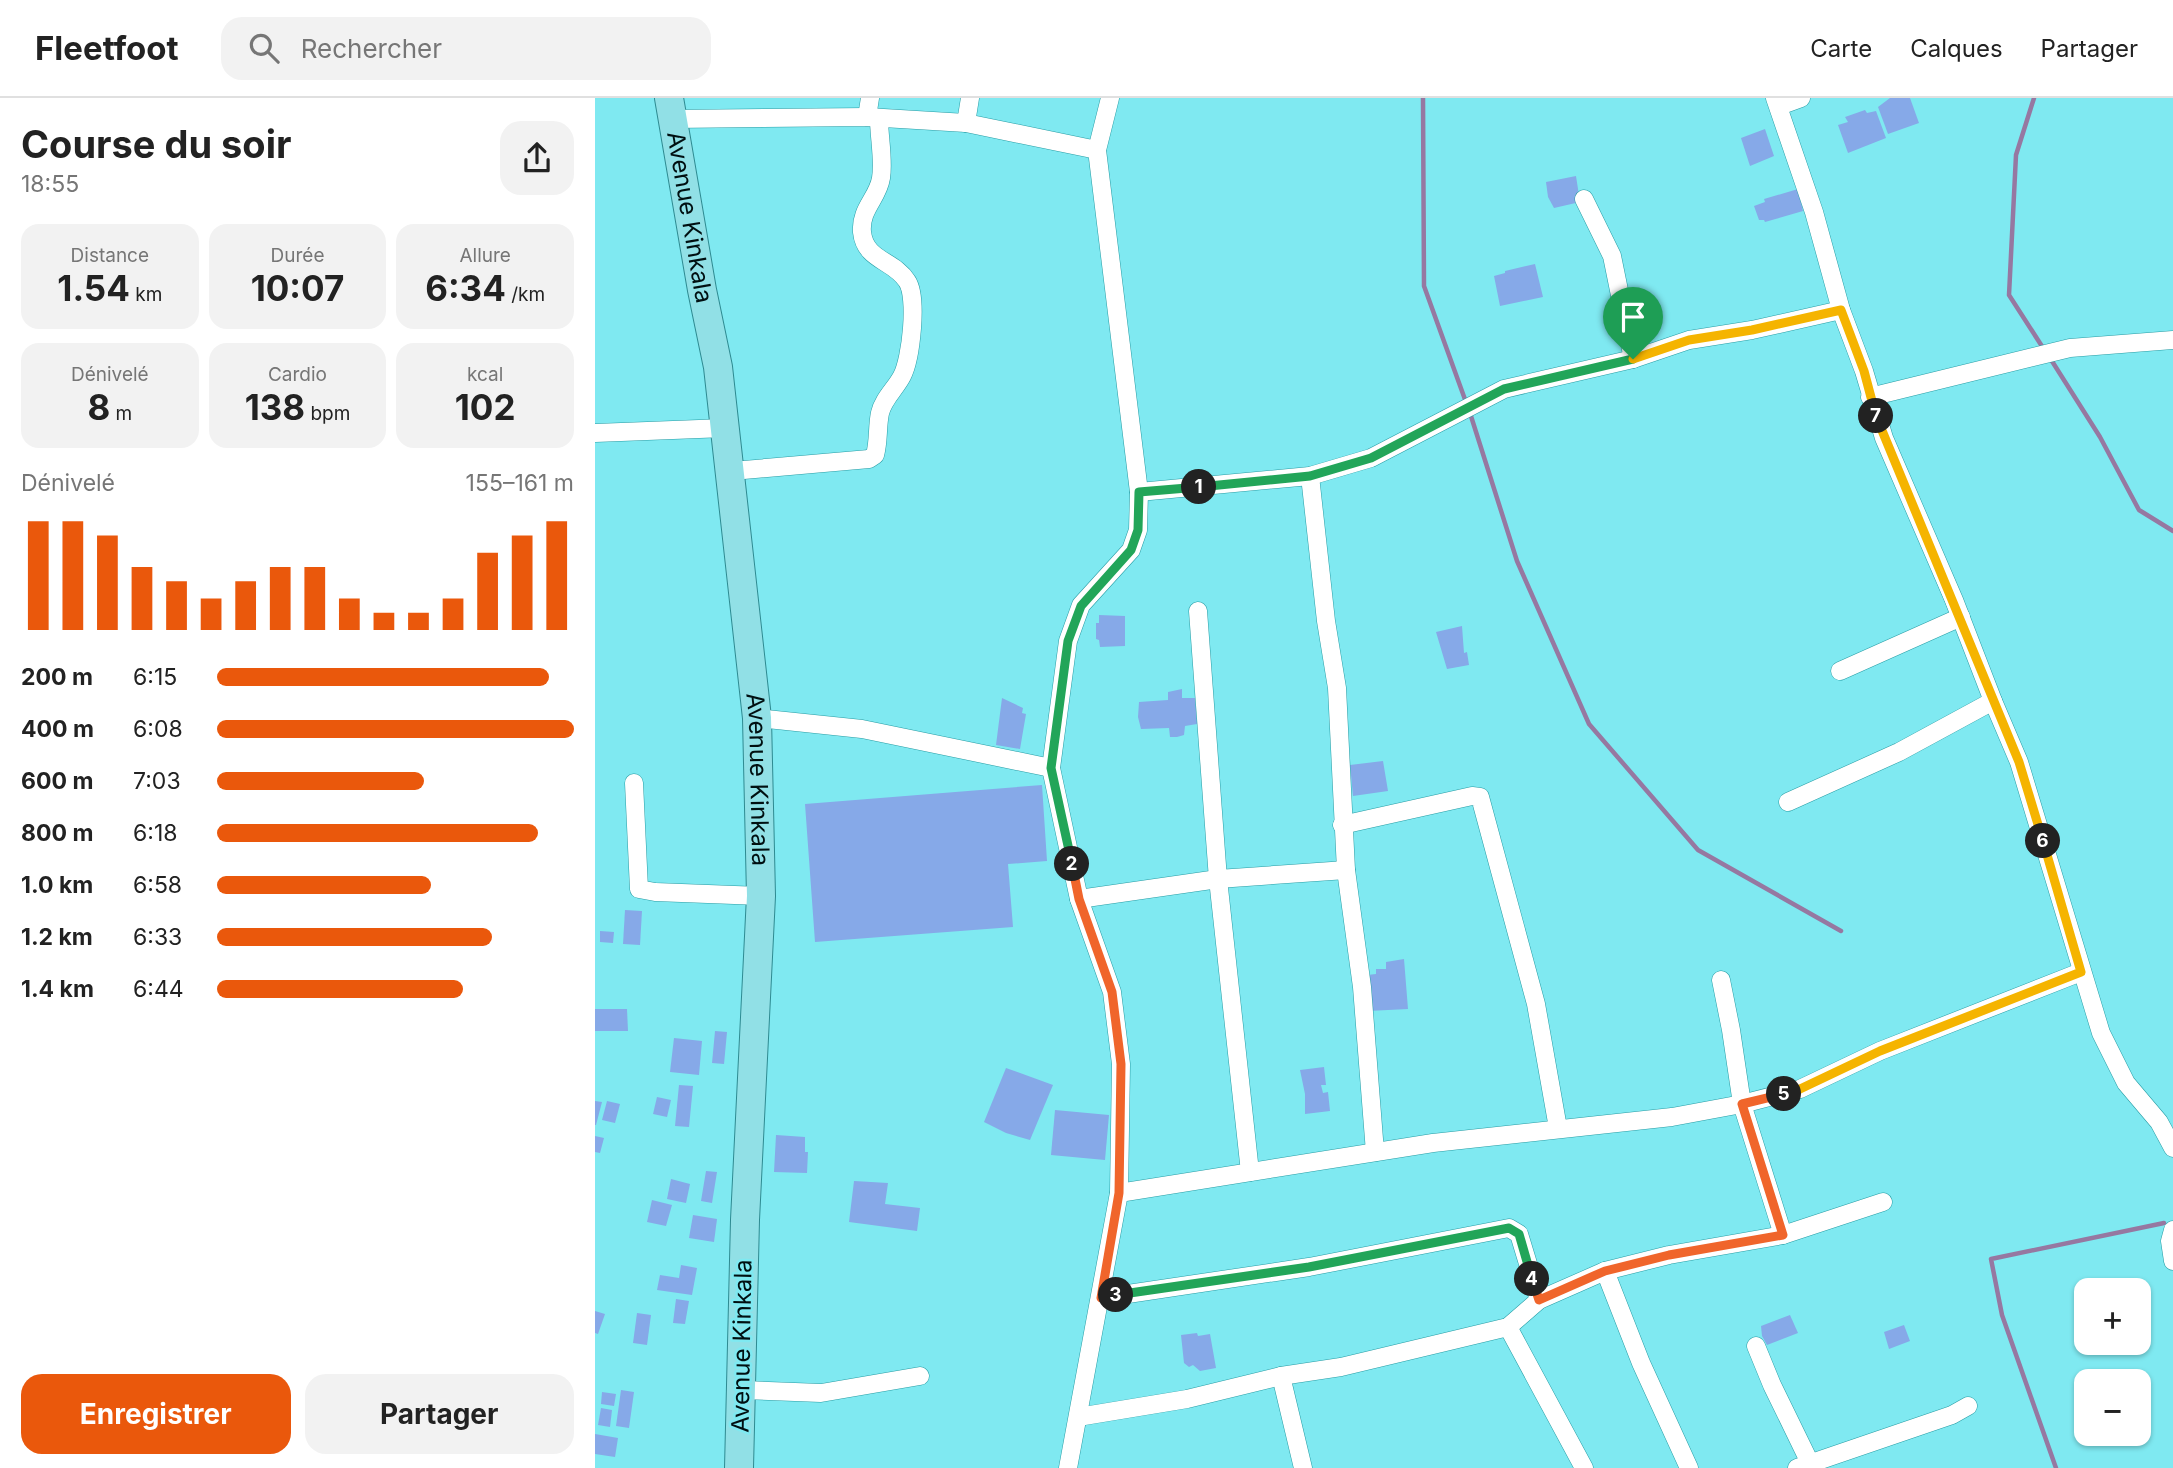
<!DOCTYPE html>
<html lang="fr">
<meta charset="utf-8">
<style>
body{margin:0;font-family:Inter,sans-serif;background:#f2f2f2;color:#222;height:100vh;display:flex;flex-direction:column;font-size:26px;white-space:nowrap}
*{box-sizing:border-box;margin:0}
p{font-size:23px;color:#767676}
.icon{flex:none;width:38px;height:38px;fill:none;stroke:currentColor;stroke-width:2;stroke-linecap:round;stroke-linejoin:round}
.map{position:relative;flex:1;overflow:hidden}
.sheet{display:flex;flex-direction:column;background:#fff;width:595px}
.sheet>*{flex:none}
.controls{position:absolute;left:1479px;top:1180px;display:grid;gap:14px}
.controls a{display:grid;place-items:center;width:77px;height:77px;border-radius:14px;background:#fff;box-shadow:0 2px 5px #0004;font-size:35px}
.pin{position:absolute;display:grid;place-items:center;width:60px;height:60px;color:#fff;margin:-72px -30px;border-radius:50% 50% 50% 0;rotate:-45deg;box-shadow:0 0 7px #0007}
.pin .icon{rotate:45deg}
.km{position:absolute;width:35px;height:35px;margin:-18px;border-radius:50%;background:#222;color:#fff;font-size:19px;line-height:35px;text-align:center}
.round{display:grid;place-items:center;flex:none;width:74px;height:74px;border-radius:21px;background:#f2f2f2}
.summary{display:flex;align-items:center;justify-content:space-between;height:119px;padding:0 21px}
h1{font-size:38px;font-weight:700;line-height:52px}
.figures{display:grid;grid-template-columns:repeat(3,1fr);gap:10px;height:119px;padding:7px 21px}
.figures div{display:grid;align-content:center;border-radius:18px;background:#f2f2f2;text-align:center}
.figures b{font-size:35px;font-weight:700}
.figures small{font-size:19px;font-weight:400}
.figures p{font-size:19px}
.chart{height:196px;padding:14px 21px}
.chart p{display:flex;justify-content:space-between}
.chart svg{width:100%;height:126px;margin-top:7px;stroke:#ea580c;stroke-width:6}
.primary-button{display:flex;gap:14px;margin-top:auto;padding:14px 21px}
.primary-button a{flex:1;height:80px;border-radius:21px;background:#ea580c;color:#fff;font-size:28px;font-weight:700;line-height:80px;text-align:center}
.primary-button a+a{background:#f2f2f2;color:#222}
ul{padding:0 21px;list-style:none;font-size:23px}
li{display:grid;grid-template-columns:112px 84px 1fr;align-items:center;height:52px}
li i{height:18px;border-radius:9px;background:#ea580c}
header{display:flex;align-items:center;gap:42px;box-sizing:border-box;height:98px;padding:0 35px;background:#fff;border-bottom:2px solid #e0e0e0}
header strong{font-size:33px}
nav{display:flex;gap:38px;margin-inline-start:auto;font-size:24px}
.search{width:490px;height:63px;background:#f2f2f2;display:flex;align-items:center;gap:18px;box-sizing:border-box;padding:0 24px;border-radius:21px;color:#767676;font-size:26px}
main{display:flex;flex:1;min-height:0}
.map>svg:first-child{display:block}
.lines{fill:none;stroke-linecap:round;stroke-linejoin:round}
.stream{stroke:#9678a1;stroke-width:4.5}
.building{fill:#86a9e8}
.street-casing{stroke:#279da5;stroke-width:19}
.primary-casing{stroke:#2e8a91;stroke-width:30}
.street{stroke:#fff;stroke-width:18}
.primary{stroke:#91e0e6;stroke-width:28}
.split-1-casing{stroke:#fff;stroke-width:14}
.split-2-casing{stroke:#fff;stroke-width:14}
.split-3-casing{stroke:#fff;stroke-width:14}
.split-4-casing{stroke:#fff;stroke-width:14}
.split-5-casing{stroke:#fff;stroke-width:14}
.split-6-casing{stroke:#fff;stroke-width:14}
.split-7-casing{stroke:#fff;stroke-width:14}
.split-8-casing{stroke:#fff;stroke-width:14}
.split-1{stroke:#22a559;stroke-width:9}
.split-2{stroke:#22a559;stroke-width:9}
.split-3{stroke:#f0652b;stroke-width:9}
.split-4{stroke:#22a559;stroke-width:9}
.split-5{stroke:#f0652b;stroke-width:9}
.split-6{stroke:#f5b400;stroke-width:9}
.split-7{stroke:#f5b400;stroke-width:9}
.split-8{stroke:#f5b400;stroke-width:9}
.labels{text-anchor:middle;stroke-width:5;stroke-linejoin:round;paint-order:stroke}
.street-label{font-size:24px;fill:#000f11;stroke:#7fe9f1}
</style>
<header>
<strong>Fleetfoot</strong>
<div class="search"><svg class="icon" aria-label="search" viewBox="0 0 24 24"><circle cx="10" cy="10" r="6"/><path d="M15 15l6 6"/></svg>Rechercher</div>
<nav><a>Carte</a><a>Calques</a><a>Partager</a></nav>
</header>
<main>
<section class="sheet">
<div class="summary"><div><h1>Course du soir</h1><p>18:55</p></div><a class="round"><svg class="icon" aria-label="share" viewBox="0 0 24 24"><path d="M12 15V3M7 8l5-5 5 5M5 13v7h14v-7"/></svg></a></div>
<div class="figures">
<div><p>Distance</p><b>1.54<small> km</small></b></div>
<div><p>Durée</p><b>10:07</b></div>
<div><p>Allure</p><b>6:34<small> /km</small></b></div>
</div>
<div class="figures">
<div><p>Dénivelé</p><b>8<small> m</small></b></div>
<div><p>Cardio</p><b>138<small> bpm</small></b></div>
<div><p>kcal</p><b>102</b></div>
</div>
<div class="chart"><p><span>Dénivelé</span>155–161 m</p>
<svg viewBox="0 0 160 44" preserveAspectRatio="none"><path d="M5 44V6M15 44V6M25 44V11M35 44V22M45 44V27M55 44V33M65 44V27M75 44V22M85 44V22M95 44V33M105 44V38M115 44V38M125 44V33M135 44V17M145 44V11M155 44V6"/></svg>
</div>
<ul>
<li><b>200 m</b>6:15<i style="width:93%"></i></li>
<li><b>400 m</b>6:08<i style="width:100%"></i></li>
<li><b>600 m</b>7:03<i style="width:58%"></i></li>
<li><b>800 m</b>6:18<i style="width:90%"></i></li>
<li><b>1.0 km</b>6:58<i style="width:60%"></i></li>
<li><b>1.2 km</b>6:33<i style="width:77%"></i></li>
<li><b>1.4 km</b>6:44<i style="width:69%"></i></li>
</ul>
<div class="primary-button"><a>Enregistrer</a><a>Partager</a></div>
</section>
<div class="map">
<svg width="1578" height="1370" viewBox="0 0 1578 1370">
<rect width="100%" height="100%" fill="#7fe9f1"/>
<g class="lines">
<g class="stream">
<path d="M828,0L829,188L872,307"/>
<path d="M1439,0L1421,57L1414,197L1450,253"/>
<path d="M1455,260L1505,339L1544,412L1578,433"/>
<path d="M875,315L922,463L994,626L1103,752L1246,833"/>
<path d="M1461,1370L1407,1217L1396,1161L1569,1125"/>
</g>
</g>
<g class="building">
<path d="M1295,0H1315L1324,25L1293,36L1283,9Z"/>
<path d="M1270,12L1272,15L1281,13L1291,40L1253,55L1243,27L1253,24L1250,19Z"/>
<path d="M1170,31L1179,58L1155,68L1146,40Z"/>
<path d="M981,78L985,104L959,110L953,99L951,84Z"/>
<path d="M1203,91L1208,113L1170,124L1169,122H1164L1159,108L1170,104L1169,101Z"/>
<path d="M940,166L948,199L905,208L899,178L910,175V173Z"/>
<path d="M504,517L530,518V548L505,549L504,542L501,541V525H504Z"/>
<path d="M867,528L869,555L872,554L874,567L852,571L841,534Z"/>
<path d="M587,591V600H600L602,626L590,628L589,637L582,639H575L574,630L546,631L543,619L544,604L573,602V594Z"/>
<path d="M407,600L428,610L427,615L431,616L425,651L401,647Z"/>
<path d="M788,663L793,693L758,698L755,667Z"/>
<path d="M447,687L452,763L413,766L418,829L220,844L210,706Z"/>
<path d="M30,812L47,813L45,847L28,846Z"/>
<path d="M5,833L19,834L18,845L5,844Z"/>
<path d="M809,861L813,911L773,913L772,877L781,876V871H791V864Z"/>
<path d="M0,911H32L33,933H0Z"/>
<path d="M120,933L132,934L129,966L117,965Z"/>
<path d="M79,940L107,943L104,977L75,974Z"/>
<path d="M729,969L731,987H726L728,995L733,994L735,1013L710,1016V996L705,972Z"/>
<path d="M411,970L458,987L435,1042L411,1035L389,1024Z"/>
<path d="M84,987L98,988L94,1029L80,1028Z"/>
<path d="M62,999L76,1002L72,1019L58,1016Z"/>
<path d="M0,1003L7,1004L1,1027H0Z"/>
<path d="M12,1003L25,1006L20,1025L7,1022Z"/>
<path d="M460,1012L514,1017L510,1062L456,1057Z"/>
<path d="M181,1037L210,1039V1054H213L212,1075L179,1074Z"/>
<path d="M0,1038L9,1040L5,1055L0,1054Z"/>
<path d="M111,1073L122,1074L117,1105L106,1103Z"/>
<path d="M76,1081L95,1086L91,1105L72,1101Z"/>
<path d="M259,1083L293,1085L290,1106L325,1110L322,1133L254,1124Z"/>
<path d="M57,1102L77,1107L71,1128L52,1124Z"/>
<path d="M98,1117L122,1121L119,1144L94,1140Z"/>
<path d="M86,1167L102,1170L97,1197L62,1192L65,1177L84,1180Z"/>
<path d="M81,1201L94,1203L90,1226L78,1225Z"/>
<path d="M0,1213L10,1216L3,1236L0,1235Z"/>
<path d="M42,1215L56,1217L52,1247L38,1245Z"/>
<path d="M1195,1217L1203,1235L1172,1247L1167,1238L1166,1228Z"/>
<path d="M1309,1227L1315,1243L1294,1251L1289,1234Z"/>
<path d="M602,1235L603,1238L615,1236L621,1270L605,1273L598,1267L594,1269L589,1265L586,1237Z"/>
<path d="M26,1292L39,1294L34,1330L21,1328Z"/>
<path d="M7,1294L21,1296L19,1308L6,1306Z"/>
<path d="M6,1310L17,1312L15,1329L3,1327Z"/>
<path d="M0,1336L23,1340L20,1359L0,1356Z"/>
</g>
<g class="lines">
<defs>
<g id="street">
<path d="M1180,0L1219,114L1246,212L1269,273L1289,340L1359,502L1398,603L1424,664L1506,935L1531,985L1564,1024L1578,1050"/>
<path d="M1184,8L1206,0"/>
<path d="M272,19L275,0"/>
<path d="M76,21L272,19L371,25L502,52"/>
<path d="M371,25L375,0"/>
<path d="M989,101L1017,158L1038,261"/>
<path d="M1275,299L1475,250L1578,242"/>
<path d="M0,335L130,330"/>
<path d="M137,373L274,361L280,357C284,343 282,329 285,315C288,301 301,290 307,278C316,261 323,199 312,183C299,162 270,163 267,134C265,111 283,100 286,80C289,63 284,38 284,21"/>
<path d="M715,378L731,523L742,590L751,772L767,889L780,1054"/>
<path d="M544,394L715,378L776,360L909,291L1038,261L1094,242L1157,232L1246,212"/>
<path d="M603,513L623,781L655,1074"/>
<path d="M1245,573L1366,519"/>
<path d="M162,620L267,631L456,670"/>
<path d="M39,685L44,791L60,794L166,798"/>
<path d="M1193,704L1304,654L1398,603"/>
<path d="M747,727L877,698L885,699L941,906L963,1030"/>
<path d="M484,801L623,781L751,772"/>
<path d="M1126,882L1136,932L1147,1006L1188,1137"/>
<path d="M524,1095L838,1045L1077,1019L1147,1006L1205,991L1285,953L1486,874"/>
<path d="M1578,1132L1575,1143L1578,1163"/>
<path d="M1010,1173L1046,1265L1094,1370"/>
<path d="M506,1200L714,1169L914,1130L924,1136L944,1202"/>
<path d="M913,1229L989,1370"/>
<path d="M1161,1248L1177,1287L1215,1365"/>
<path d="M686,1278L708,1370"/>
<path d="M147,1292L226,1295L325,1278"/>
<path d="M483,1319L592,1301L686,1278L746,1269L913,1229L944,1202L1010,1173L1074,1157L1188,1137L1288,1104"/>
<path d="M473,1370L524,1095L526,966L517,894L484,801L456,670L473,543L486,507L536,452L543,432L544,394L502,52L515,0"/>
<path d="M1202,1370L1357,1317L1373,1308"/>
</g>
<g id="primary">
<path id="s1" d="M74,0L107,192L123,269L162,620L166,798L150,1122L144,1370"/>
</g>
</defs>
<use href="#street" class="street-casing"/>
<use href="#primary" class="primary-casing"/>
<use href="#street" class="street"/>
<use href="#primary" class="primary"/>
</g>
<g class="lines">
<defs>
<path id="split-1" d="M604,389L715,378L776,360L909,291L1038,261"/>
<path id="split-2" d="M477,766L456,670L473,543L486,508L536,452L543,432L544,394L604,389"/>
<path id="split-3" d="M477,766L484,801L517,894L526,966L524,1095L506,1200L521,1197"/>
<path id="split-4" d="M521,1197L714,1169L914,1130L924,1136L937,1181"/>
<path id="split-5" d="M937,1181L944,1202L1010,1173L1074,1157L1188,1137L1147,1006L1189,996"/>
<path id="split-6" d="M1189,996L1205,991L1285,953L1486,874L1448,743"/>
<path id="split-7" d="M1281,318L1424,664L1448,743"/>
<path id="split-8" d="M1038,261L1094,242L1157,232L1246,212L1269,273L1281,318"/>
</defs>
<use href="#split-1" class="split-1-casing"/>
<use href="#split-2" class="split-2-casing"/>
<use href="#split-3" class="split-3-casing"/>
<use href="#split-4" class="split-4-casing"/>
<use href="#split-5" class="split-5-casing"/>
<use href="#split-6" class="split-6-casing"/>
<use href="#split-7" class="split-7-casing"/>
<use href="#split-8" class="split-8-casing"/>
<use href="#split-1" class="split-1"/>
<use href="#split-2" class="split-2"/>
<use href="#split-3" class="split-3"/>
<use href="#split-4" class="split-4"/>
<use href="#split-5" class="split-5"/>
<use href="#split-6" class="split-6"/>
<use href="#split-7" class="split-7"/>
<use href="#split-8" class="split-8"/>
</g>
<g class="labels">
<g class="street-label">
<text dy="8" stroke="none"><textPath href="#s1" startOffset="121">Avenue Kinkala</textPath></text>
<text dy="8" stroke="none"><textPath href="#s1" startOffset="688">Avenue Kinkala</textPath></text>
<text transform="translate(147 1248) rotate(-89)" y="8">Avenue Kinkala</text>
</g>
</g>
</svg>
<div class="controls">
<a>+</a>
<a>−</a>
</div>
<div class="pin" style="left:1038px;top:261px;background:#1e9e55"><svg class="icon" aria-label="arrive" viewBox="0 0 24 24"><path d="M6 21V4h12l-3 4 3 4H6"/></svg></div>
<b class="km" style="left:604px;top:389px">1</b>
<b class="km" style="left:477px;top:766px">2</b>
<b class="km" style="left:521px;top:1197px">3</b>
<b class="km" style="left:937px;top:1181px">4</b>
<b class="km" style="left:1189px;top:996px">5</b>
<b class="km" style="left:1448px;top:743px">6</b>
<b class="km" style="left:1281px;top:318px">7</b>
</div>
</main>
